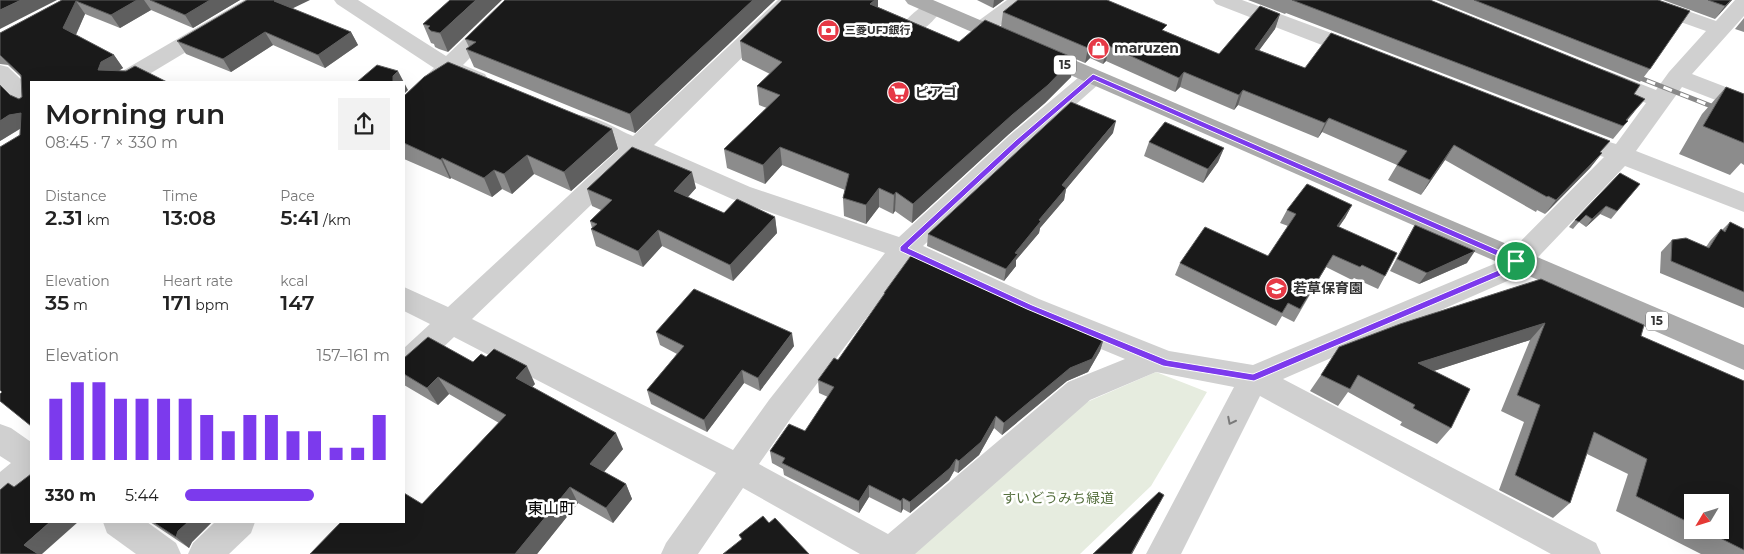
<!DOCTYPE html>
<meta charset="utf-8">
<style>
body{margin:0;font-family:Montserrat,"Noto Sans JP",sans-serif;background:#f2f2f2;color:#222;height:100vh;display:flex;flex-direction:column;font-size:19px;white-space:nowrap}
*{box-sizing:border-box;margin:0}
p{font-size:16px;color:#767676}
.icon{flex:none;width:28px;height:28px;fill:none;stroke:currentColor;stroke-width:2;stroke-linecap:round;stroke-linejoin:round}
.map{position:relative;flex:1;overflow:hidden}
.sheet{position:absolute;left:30px;top:81px;width:375px;height:442px;display:flex;flex-direction:column;background:#fff;border-radius:0px;box-shadow:0 5px 20px #0002}
.sheet>*{flex:none}
.needle{width:32px;rotate:232deg}
.tools{position:absolute;left:1684px;top:494px;display:grid;gap:10px}
.tools a{display:grid;place-items:center;width:45px;height:45px;border-radius:0px;background:#fff;box-shadow:0 5px 20px #0002;font-size:25px}
.pin{position:absolute;display:grid;place-items:center;width:42px;height:42px;color:#fff;margin:-21px;border:2px solid #fff;border-radius:50%;box-shadow:0 1px 5px #0007}
.round{display:grid;place-items:center;flex:none;width:52px;height:52px;border-radius:0px;background:#f2f2f2}
.overview{display:flex;align-items:center;justify-content:space-between;height:85px;padding:0 15px}
h1{font-size:28px;font-weight:600;line-height:38px}
.metrics{display:grid;grid-template-columns:repeat(3,1fr);gap:8px;height:85px;padding:5px 15px}
.metrics div{display:grid;align-content:center}
.metrics b{font-size:21px;font-weight:600}
.metrics small{font-size:14px;font-weight:400}
.metrics p{font-size:14px}
.chart{height:140px;padding:10px 15px}
.chart p{display:flex;justify-content:space-between}
.chart svg{width:100%;height:90px;margin-top:5px;stroke:#7c3aed;stroke-width:6}
ul{padding:0 15px;list-style:none;font-size:16px}
li{display:grid;grid-template-columns:80px 60px 1fr;align-items:center;height:38px}
li i{height:12px;border-radius:6px;background:#7c3aed}
.map>svg:first-child{display:block}
.green{fill:#e6ecdf}
.lines{fill:none;stroke-linecap:round;stroke-linejoin:round}
.minor{fill:#d0d0d0;fill-rule:evenodd}
.major{fill:#ababab;fill-rule:evenodd}
.rail-casing{stroke:#888;stroke-width:5}
.rail{stroke:#fff;stroke-width:3;stroke-dasharray:9;stroke-linecap:butt}
.wall{fill:#8c8c8c;fill-rule:evenodd}
.shaded-wall{fill:#5f5f5f}
.building{fill:#1a1a1a;stroke:#5f5f5f}
.oneway{stroke:#7a7a7a}
.route{fill:#7c3aed;stroke:#fff;fill-rule:evenodd}
.labels{text-anchor:middle;stroke-width:5;stroke-linejoin:round;paint-order:stroke}
.far-poi-label{font-size:11px;font-weight:bold;fill:#333;stroke:#fff;text-anchor:start}
.shield{fill:#fff;stroke:#707070;stroke-width:1}
.shield-label{font-size:12px;font-weight:bold;fill:#333}
.poi-label{font-size:14px;font-weight:bold;fill:#333;stroke:#fff;text-anchor:start}
.park-label{font-size:14px;fill:#56703f;stroke:#fff}
.quarter-label{font-size:16px;fill:#000;stroke:#fff}
</style>
<div class="map">
<svg width="1744" height="554" viewBox="0 0 1744 554">
<rect width="100%" height="100%" fill="#fff"/>
<path class="green" d="M1156,372L1207,392L1151,486L1080,554H904L1087,402Z"/>
<g class="lines">
<g class="minor">
<path d="M244,0H269L266,4L136,82H109L112,77Z"/>
<path d="M334,0H358L446,56L505,0H527L463,65L485,74L488,79L485,84L477,86L451,77L412,114L404,117V96L434,68L337,4Z"/>
<path d="M778,0H800L654,145L750,187L899,237L1010,135L1085,72L1093,70L1101,72L1104,77L1101,82L1028,147L923,246L1039,299L1169,351L1253,365L1501,261L1604,157L1597,155L1594,149L1597,143L1606,141L1616,144L1646,103L1592,81L1589,76L1592,71L1600,69L1608,71L1656,90L1669,72L1706,31L1630,4L1627,0H1657L1716,21L1735,0H1744V16L1692,74L1744,94V111L1682,87L1636,151L1744,193V212L1625,166L1521,275L1283,379L1596,543L1601,554H1551L1260,396L1181,554H1146L1234,387L1156,372L1090,400L915,554H860L743,488L698,554H661L666,543L716,473L454,337L414,375L404,378V348L430,324L404,311V287L448,307L619,149L571,128L567,122L571,116C590,111 616,129 633,136ZM640,158L732,199L885,253L769,400L733,450L472,319ZM908,263L1019,315L1125,359L1068,382L888,534L759,464L791,418Z"/>
<path d="M1007,0H1030L990,34L982,35L974,34L971,29L974,24Z"/>
<path d="M1213,0H1242L1369,47L1372,52L1369,57L1361,59L1353,57L1216,4Z"/>
<path d="M932,2L939,4L943,8C934,21 920,37 903,33L900,28C907,18 920,5 932,2Z"/>
<path d="M0,65L8,67L31,89V110L23,107L0,85Z"/>
<path d="M0,424L11,428L31,442V486L12,502L0,507V472L11,463L0,456Z"/>
<path d="M103,522H147L176,543L181,554H136L107,533Z"/>
<path d="M215,522H255L251,533L229,554H188L193,543Z"/>
</g>
<path class="major" d="M905,0H933L1744,345V370L908,4Z"/>
<defs>
<path id="rail" d="M1630,74L1744,119"/>
</defs>
<use href="#rail" class="rail-casing"/>
<use href="#rail" class="rail"/>
</g>
<g class="wall">
<path d="M62,0H240L193,28L151,10L120,28L85,14L76,35L114,55L123,68L119,71L167,82H31L2,392L20,129L0,141L10,95L19,99L22,97L21,77L8,65L0,64V33Z"/>
<path d="M450,0L448,52L439,49L435,47L434,44L431,43L423,24Z"/>
<path d="M505,0H775L635,133L474,67L466,49L469,47L465,39Z"/>
<path d="M977,0H1004L993,8Z"/>
<path d="M1248,0H1430L1634,94V112L1627,121H1628L1613,139L1286,13L1285,14Z"/>
<path d="M1436,0H1658L1650,69L1640,82Z"/>
<path d="M1663,0H1732L1715,19Z"/>
<path d="M878,7L959,42L1074,58L1071,77L1045,103L1009,134L912,223L895,211L893,214L879,207L866,224L844,216L843,198L845,190L782,165L765,184L727,168L724,149L767,108L759,105L757,86L770,74L742,60L740,41Z"/>
<path d="M292,9L351,32L358,45L325,68L273,45L231,72L186,54L177,41Z"/>
<path d="M1003,12L1165,31L1219,54L1280,14L1275,29L1259,50L1305,68L1602,153L1590,168L1545,214L1537,210L1536,212L1445,160L1421,195L1388,180L1397,165L1322,132L1318,138L1238,105L1234,110L1180,87L1175,92L1106,61L1103,64L1090,58L1085,63L1001,27Z"/>
<path d="M1744,18V32L1735,29Z"/>
<path d="M1726,87L1744,94V165L1741,163L1730,175L1679,154L1702,114Z"/>
<path d="M404,96L612,129L618,149L571,191L534,174L512,194L502,189L492,197L451,178L450,179L404,159Z"/>
<path d="M1113,133L1066,189L1064,200L1040,228L1039,233L1016,260V266L1004,281L927,246L928,234Z"/>
<path d="M1149,142L1224,148L1218,162L1203,183L1144,156Z"/>
<path d="M1640,184L1611,219L1600,214L1586,227L1579,222L1573,229L1569,227L1575,220Z"/>
<path d="M696,188L688,197L724,213L775,217L777,233L733,281L662,246L643,267L596,246L591,229L592,228L590,221L601,210L592,206L587,189Z"/>
<path d="M1352,205L1345,218L1339,227L1385,276L1378,289L1354,278L1352,280L1326,267L1294,322L1282,316L1276,326L1175,275L1180,263L1268,256L1288,226L1280,223L1287,210Z"/>
<path d="M1730,222L1744,229V308L1660,273L1661,252L1672,240L1706,247L1710,241L1721,229L1722,230Z"/>
<path d="M1415,225L1467,263L1419,284L1390,271L1408,237Z"/>
<path d="M1541,279L1641,336L1744,381V554H1701L1616,511L1628,474L1587,454L1570,503L1553,518L1499,490L1524,422L1501,411L1530,340L1433,371L1451,428L1437,444L1400,425L1402,422L1348,392L1338,406L1310,391L1321,375ZM1692,502L1720,530H1692Z"/>
<path d="M884,293L1021,303L1104,338L1100,351L1088,372L1067,381L1002,435L994,428L979,455L958,473L954,471L949,480L910,513L903,509L901,513L869,497L859,513L784,475L783,469L772,463L770,451L805,431L828,397L819,393L818,380L838,360L884,296Z"/>
<path d="M656,332L794,346L760,391L744,383L707,432L651,404L647,390L677,354L660,345Z"/>
<path d="M404,358L535,384L532,387L623,449L604,472L626,484L632,499L613,523L578,503L537,554H310L422,504L499,423L449,394L438,405L404,385Z"/>
<path d="M150,522H212L192,542L189,548Z"/>
</g>
<g class="shaded-wall">
<path d="M21,0H57L0,29V10Z"/>
<path d="M137,0H144L151,10L120,28L111,15Z"/>
<path d="M210,0H240L193,28L185,15Z"/>
<path d="M276,0H310L281,14L274,1Z"/>
<path d="M476,0H502L448,52L440,33Z"/>
<path d="M753,0H775L635,133L630,114Z"/>
<path d="M875,0H878V17L870,4Z"/>
<path d="M994,0H1004L993,8Z"/>
<path d="M1731,0H1732L1715,19L1725,6Z"/>
<path d="M76,1L85,14L73,41L63,28Z"/>
<path d="M1280,14L1275,29L1249,64L1255,49Z"/>
<path d="M265,32L273,45L231,72L223,59Z"/>
<path d="M351,32L358,45L325,68L318,55Z"/>
<path d="M1093,43L1090,58L1085,63L1088,48Z"/>
<path d="M1109,46L1106,61L1103,64L1106,49Z"/>
<path d="M114,55L123,68L111,75L98,70L101,62Z"/>
<path d="M1074,58L1071,77L1045,103L1009,134L912,223L913,204Z"/>
<path d="M398,71L408,90L404,94V82H393V76Z"/>
<path d="M1184,72L1180,87L1175,92L1179,78Z"/>
<path d="M1243,90L1238,105L1234,110L1239,95Z"/>
<path d="M1645,99L1634,112L1622,126L1626,120Z"/>
<path d="M21,113V128L0,141V121L9,115Z"/>
<path d="M1329,118L1322,132L1318,138L1325,123Z"/>
<path d="M1116,121L1113,133L1066,189L1064,200L1040,228L1039,233L1016,260V266L1004,281L1006,269L1015,253L1062,185Z"/>
<path d="M612,129L618,149L571,191L564,172Z"/>
<path d="M1454,145L1445,160L1421,195L1430,180Z"/>
<path d="M780,147L782,165L765,184L763,165Z"/>
<path d="M1224,148L1218,162L1203,183L1208,169Z"/>
<path d="M1602,153L1590,168L1545,214L1556,200Z"/>
<path d="M527,155L534,174L512,194L504,174Z"/>
<path d="M442,158L451,178L450,179L441,160Z"/>
<path d="M494,170L502,189L492,197L484,178Z"/>
<path d="M692,172L696,188L678,208L674,191Z"/>
<path d="M879,188V207L866,224V205Z"/>
<path d="M896,192L895,211L893,214L894,195Z"/>
<path d="M1352,205L1345,218L1330,239L1337,226Z"/>
<path d="M1606,206L1600,214L1586,227L1592,219Z"/>
<path d="M775,217L777,233L733,281L730,265Z"/>
<path d="M658,230L662,246L643,267L638,251Z"/>
<path d="M1475,251L1467,263L1419,284L1427,273Z"/>
<path d="M1545,323L1530,340L1406,380L1418,363Z"/>
<path d="M792,333L794,346L760,391L758,378Z"/>
<path d="M1104,338L1100,351L1088,372L1067,381L1002,435L1004,423Z"/>
<path d="M527,366L535,384L524,395L516,378Z"/>
<path d="M742,370L744,383L707,432L704,420Z"/>
<path d="M438,377L449,394L438,405L427,388Z"/>
<path d="M996,416L994,428L979,455L958,473L959,461Z"/>
<path d="M616,433L623,449L597,480L590,464Z"/>
<path d="M956,459L954,471L949,480L910,513V502Z"/>
<path d="M626,484L632,499L613,523L606,508Z"/>
<path d="M869,485V497L859,513V501Z"/>
<path d="M570,487L578,503L537,554H515Z"/>
<path d="M1164,495L1132,554H1131Z"/>
<path d="M903,498V509L901,513V501Z"/>
<path d="M50,522H78L42,554H38L24,545Z"/>
<path d="M188,522H212L192,542L189,548L176,537L178,531Z"/>
</g>
<g class="building">
<path d="M0,0H21L0,10Z"/>
<path d="M62,0H137L111,15L76,1L63,28L114,55L101,62L98,70L126,71L135,66L167,82H31V426L0,401V394L2,392L0,390V147L20,135L21,113L9,115L0,121V85L10,95L19,99L22,97L21,75L0,55V33Z"/>
<path d="M150,0H210L185,15Z"/>
<path d="M247,0H276L274,1L351,32L318,55L265,32L223,59L177,41Z"/>
<path d="M450,0H476L440,33L431,31L428,28L430,26L423,24Z"/>
<path d="M505,0H753L630,114L466,49L476,42L465,39Z"/>
<path d="M782,0H875L870,4L959,42L985,20L1074,58L1048,85L1012,115L913,204L896,192L894,195L879,188L866,205L843,198L849,174L780,147L763,165L724,149L780,95L757,86L782,62L740,41Z"/>
<path d="M1018,0H1107L1167,25L1162,30L1219,54L1260,6L1280,14L1255,49L1305,68L1331,33L1610,141L1600,152L1602,153L1556,200L1548,196L1547,197L1454,145L1430,180L1397,165L1407,151L1329,118L1325,123L1243,90L1239,95L1184,72L1179,78L1109,46L1106,49L1093,43L1088,48L1003,12Z"/>
<path d="M1292,0H1430L1640,85L1634,94L1645,99L1626,120L1628,121L1623,126Z"/>
<path d="M1474,0H1658L1690,11L1650,69Z"/>
<path d="M1708,0H1731L1725,6Z"/>
<path d="M448,62L612,129L564,172L527,155L504,174L494,170L484,178L442,158L441,160L404,143V96L424,77Z"/>
<path d="M377,65L398,71L393,76V82H357Z"/>
<path d="M1726,87L1744,94V143L1703,126Z"/>
<path d="M1071,102L1116,121L1062,185L1066,188L1039,220L1041,221L1015,253L1018,254L1006,269L928,234Z"/>
<path d="M1165,122L1224,148L1208,169L1149,142Z"/>
<path d="M632,147L692,172L674,191L724,213L737,199L775,217L730,265L658,230L638,251L591,229L597,224L590,221L612,200L587,189Z"/>
<path d="M1620,173L1640,184L1617,211L1606,206L1592,219L1586,215L1579,222L1575,220Z"/>
<path d="M1307,184L1352,205L1337,226L1397,253L1385,276L1362,265L1360,267L1333,255L1300,309L1288,303L1282,313L1180,263L1205,227L1268,256L1296,214L1287,210Z"/>
<path d="M1730,222L1744,229V292L1671,261L1672,240L1686,238L1709,248L1721,229L1725,232Z"/>
<path d="M1415,225L1475,251L1427,273L1397,259Z"/>
<path d="M913,253L1021,303L1104,338L1092,359L1070,368L1004,423L996,416L981,442L959,461L956,459L950,468L910,502L903,498L901,501L869,485L859,501L782,463L785,458L770,451L789,424L805,431L834,387L818,380L834,358L838,360L885,293H884Z"/>
<path d="M1541,279L1644,325L1641,336L1744,381V550L1704,530H1720V502H1692V524L1636,496L1647,459L1594,432L1570,503L1515,475L1540,405L1517,395L1545,323L1418,363L1470,389L1451,428L1413,408L1415,405L1358,375L1350,389L1321,375L1339,347L1400,324Z"/>
<path d="M694,289L792,333L758,378L742,370L704,420L647,390L684,346L656,332Z"/>
<path d="M428,337L473,362L481,354L486,357L494,349L527,366L516,378L616,433L590,464L626,484L606,508L570,487L515,554H310L341,522H404V493L422,504L506,415L438,377L427,388L404,374V358Z"/>
<path d="M31,474V522H50L24,545L38,554H0V490L8,483L14,487Z"/>
<path d="M1159,492L1164,495L1131,554H1093Z"/>
<path d="M763,516L769,523L775,518L809,554H723L742,539L739,535Z"/>
<path d="M153,522H188L178,531L176,537Z"/>
</g>
<defs><path id="oneway-chevron" d="M-2-3.5L2.5 0L-2 3.5" fill="none" stroke-width="1.6" stroke-linecap="round" stroke-linejoin="round" transform="scale(1.25)"/></defs>
<use class="oneway" href="#oneway-chevron" transform="translate(1231 421) rotate(117)"/>
<path class="route" d="M1093,74L1519,259L1520,261L1514,270L1254,381L1163,366L1027,309L900,251V247L1016,140ZM1094,80L1511,262L1508,266L1253,374L1167,360L1032,305L908,248L1021,143Z"/>
<defs>
<symbol id="bank-disc" viewBox="-11 -11 22 22"><circle r="9.5" fill="#e63946" stroke="#fff"/><path d="M-6-4H6V4H-6ZM0-2.3a2.3 2.3 0 1 0 0 4.6a2.3 2.3 0 1 0 0-4.6Z" fill="#fff"/></symbol>
<symbol id="shop-disc" viewBox="-11 -11 22 22"><circle r="9.5" fill="#e63946" stroke="#fff"/><path d="M-5-2.5h2.3a2.7 3.5 0 0 1 5.4 0H5L5.5 6h-11ZM-1.5-2.5h3a1.5 2.3 0 0 0-3 0Z" fill="#fff"/></symbol>
<symbol id="supermarket-disc" viewBox="-11 -11 22 22"><circle r="9.5" fill="#e63946" stroke="#fff"/><path d="M-6-5.5h2.5l.6 2H6L4.5 2H-2.5L-4.4-4H-6ZM-1.5 3.2a1.3 1.3 0 1 0 .1 0ZM3 3.2a1.3 1.3 0 1 0 .1 0Z" fill="#fff"/></symbol>
<symbol id="school-disc" viewBox="-11 -11 22 22"><circle r="9.5" fill="#e63946" stroke="#fff"/><path d="M0-5L7-2L0 1L-7-2ZM-4 1L0 2.5L4 1V4Q0 6-4 4Z" fill="#fff"/></symbol>
</defs>
<g fill-rule="evenodd">
<use href="#bank-disc" x="816" y="18" width="25" height="25"/>
<use href="#shop-disc" x="1086" y="36" width="25" height="25"/>
<use href="#supermarket-disc" x="886" y="80" width="25" height="25"/>
<use href="#school-disc" x="1264" y="276" width="25" height="25"/>
</g>
<g class="labels">
<g class="far-poi-label">
<text x="845" y="34">三菱UFJ銀行</text>
</g>
<g class="shield">
<rect x="1054" y="55.5" width="22" height="19" rx="4"/>
<rect x="1646" y="311.5" width="22" height="19" rx="4"/>
</g>
<g class="shield-label">
<text x="1065" y="69">15</text>
<text x="1657" y="325">15</text>
</g>
<g class="poi-label">
<text x="1114" y="53">maruzen</text>
<text x="915" y="97">ピアゴ</text>
<text x="1293" y="293">若草保育園</text>
</g>
<g class="park-label">
<text x="1058" y="503">すいどうみち緑道</text>
</g>
<g class="quarter-label">
<text x="551" y="514">東山町</text>
</g>
</g>
</svg>
<div class="tools">
<a><svg class="needle" viewBox="-14 -14 28 28"><path d="M0-13l5 13h-10z" fill="#e53935"/><path d="M0 13l5-13h-10z" fill="#767676"/></svg></a>
</div>
<div class="pin" style="left:1516px;top:261px;background:#1e9e55"><svg class="icon" aria-label="arrive" viewBox="0 0 24 24"><path d="M6 21V4h12l-3 4 3 4H6"/></svg></div>
<section class="sheet">
<div class="overview"><div><h1>Morning run</h1><p>08:45 · 7 × 330 m</p></div><a class="round"><svg class="icon" aria-label="share" viewBox="0 0 24 24"><path d="M12 15V3M7 8l5-5 5 5M5 13v7h14v-7"/></svg></a></div>
<div class="metrics">
<div><p>Distance</p><b>2.31<small> km</small></b></div>
<div><p>Time</p><b>13:08</b></div>
<div><p>Pace</p><b>5:41<small> /km</small></b></div>
</div>
<div class="metrics">
<div><p>Elevation</p><b>35<small> m</small></b></div>
<div><p>Heart rate</p><b>171<small> bpm</small></b></div>
<div><p>kcal</p><b>147</b></div>
</div>
<div class="chart"><p><span>Elevation</span>157–161 m</p>
<svg viewBox="0 0 160 44" preserveAspectRatio="none"><path d="M5 44V14M15 44V6M25 44V6M35 44V14M45 44V14M55 44V14M65 44V14M75 44V22M85 44V30M95 44V22M105 44V22M115 44V30M125 44V30M135 44V38M145 44V38M155 44V22"/></svg>
</div>
<ul>
<li><b>330 m</b>5:44<i style="width:63%"></i></li>
</ul>
</section>
</div>
